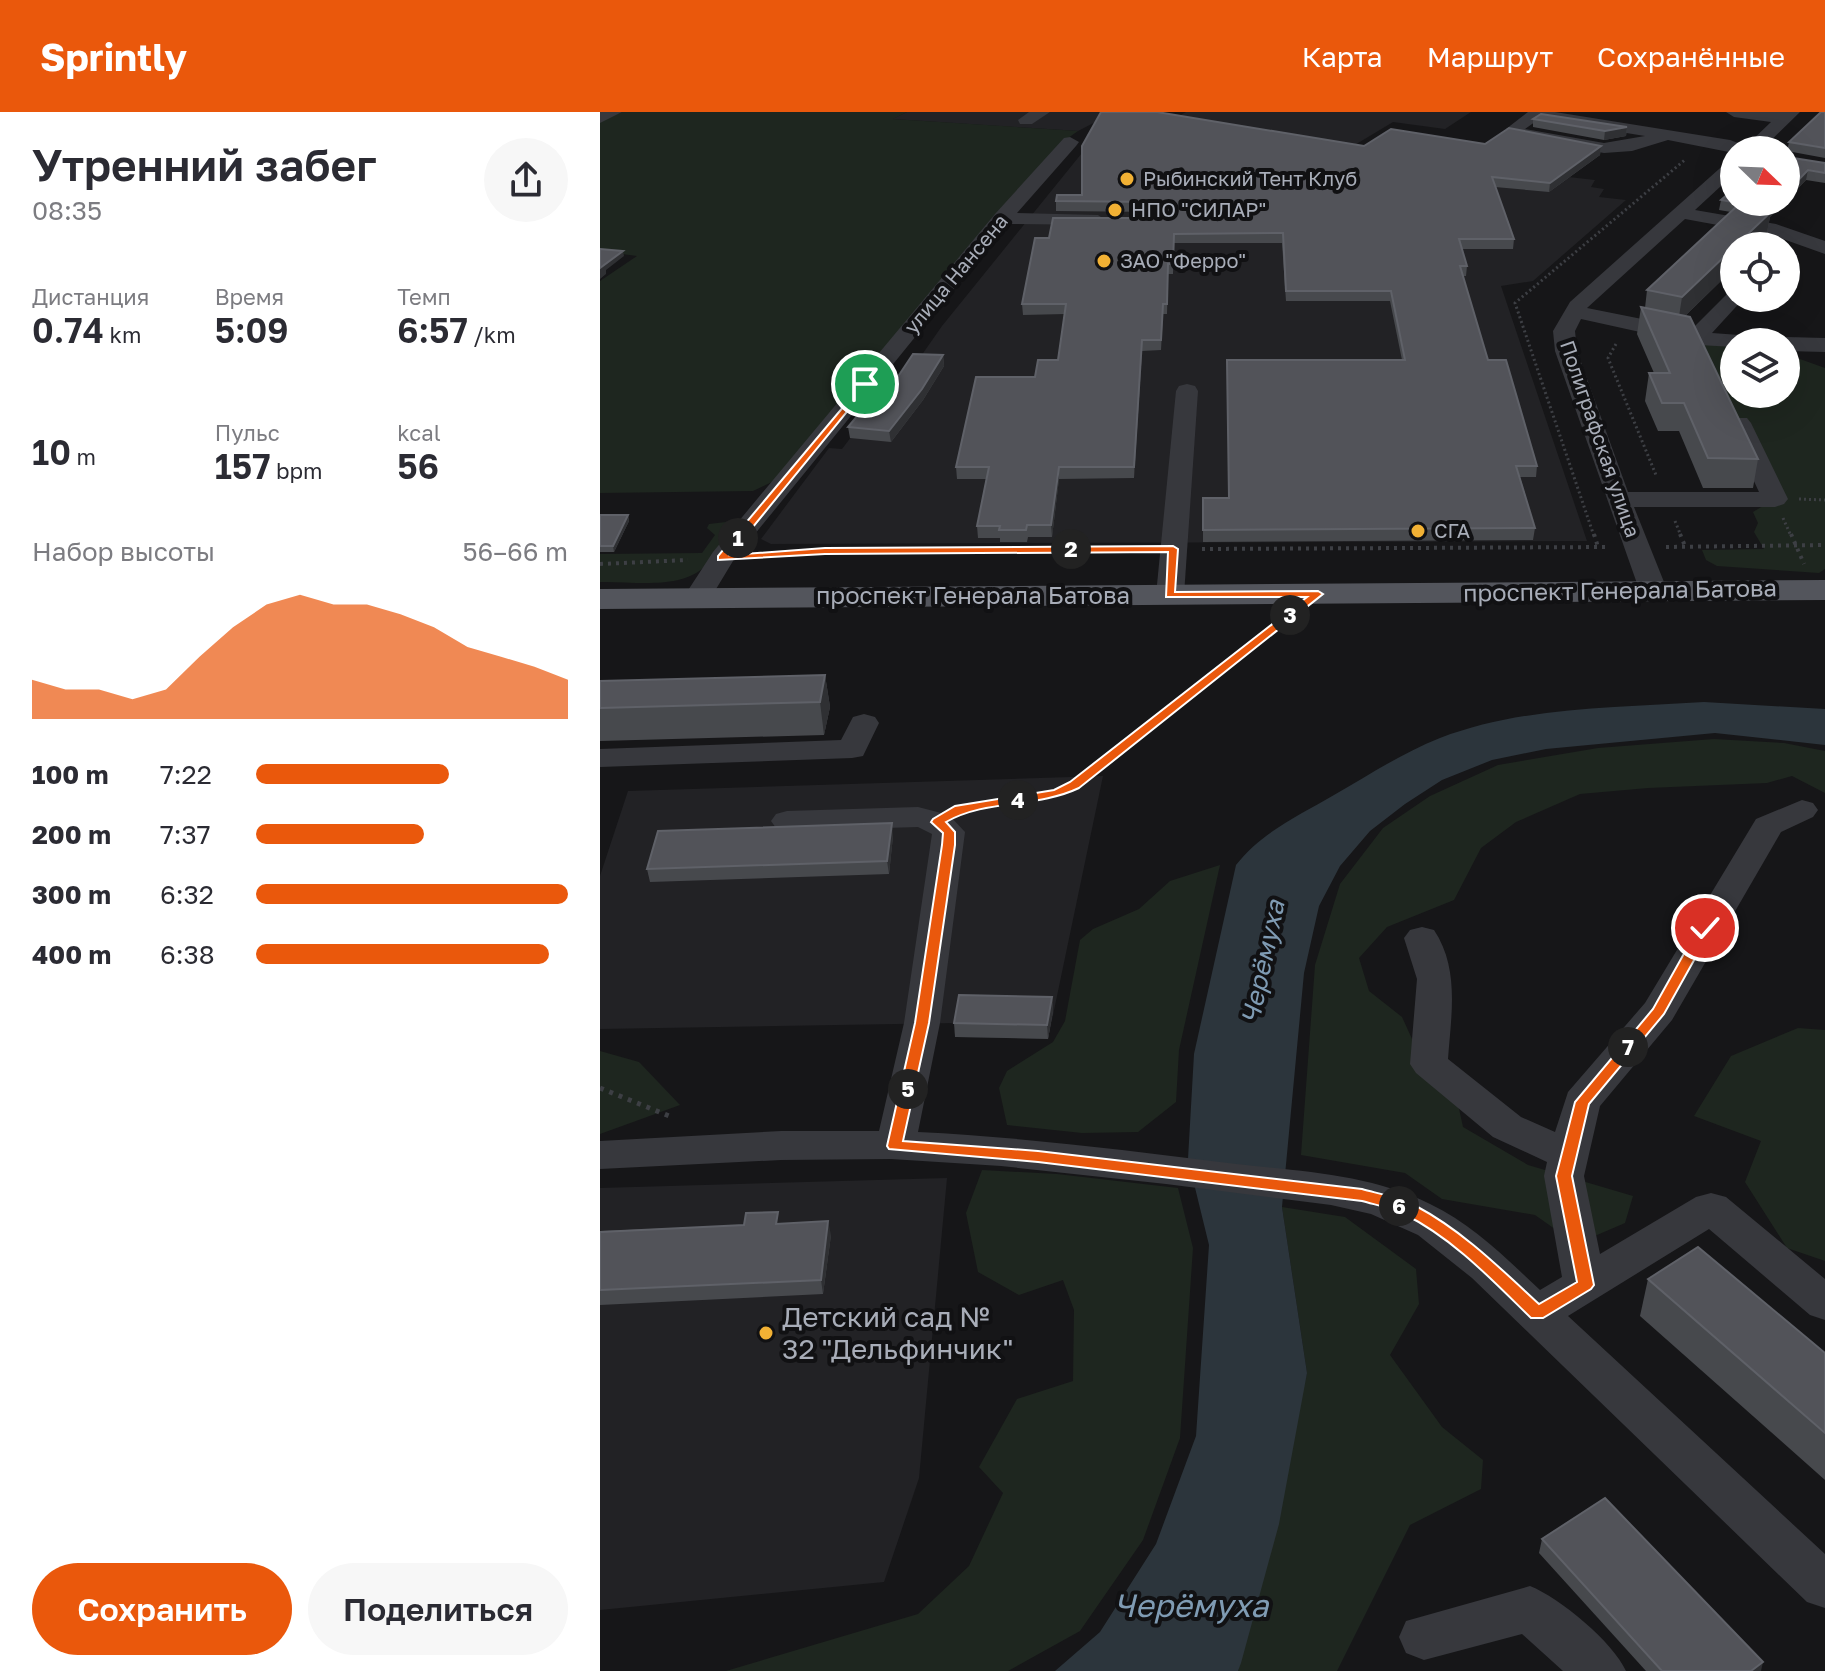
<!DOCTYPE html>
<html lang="ru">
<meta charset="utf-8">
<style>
body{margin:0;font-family:"Golos Text",sans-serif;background:#f7f7f7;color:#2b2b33;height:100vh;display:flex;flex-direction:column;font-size:30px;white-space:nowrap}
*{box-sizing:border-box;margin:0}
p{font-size:26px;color:#7c7c81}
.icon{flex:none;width:44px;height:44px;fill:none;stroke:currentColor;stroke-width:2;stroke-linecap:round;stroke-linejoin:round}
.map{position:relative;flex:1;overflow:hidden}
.panel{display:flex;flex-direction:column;background:#fff;width:600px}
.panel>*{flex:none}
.needle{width:52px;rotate:113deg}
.controls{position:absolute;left:1120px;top:24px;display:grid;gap:16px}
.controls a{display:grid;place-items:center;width:80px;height:80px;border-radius:50%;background:#fff;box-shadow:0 8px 32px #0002;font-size:40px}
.pin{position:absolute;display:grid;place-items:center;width:68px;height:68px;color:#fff;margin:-34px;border:4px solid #fff;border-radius:50%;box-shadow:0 2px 8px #0007}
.km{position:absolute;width:40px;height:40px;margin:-20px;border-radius:50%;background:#222;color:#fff;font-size:22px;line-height:40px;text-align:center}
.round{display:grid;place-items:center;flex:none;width:84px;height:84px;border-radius:42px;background:#f7f7f7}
.summary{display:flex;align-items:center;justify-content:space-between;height:136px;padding:0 32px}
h1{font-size:44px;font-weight:600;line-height:60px}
.figures{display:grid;grid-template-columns:repeat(3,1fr);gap:12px;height:136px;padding:8px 32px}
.figures div{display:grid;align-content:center}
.figures b{font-size:34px;font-weight:600}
.figures small{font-size:22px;font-weight:400}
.figures p{font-size:22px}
.chart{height:224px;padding:16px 32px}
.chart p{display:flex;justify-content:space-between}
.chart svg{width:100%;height:144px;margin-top:8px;fill:#ea580c;opacity:.7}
.cta{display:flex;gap:16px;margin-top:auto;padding:16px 32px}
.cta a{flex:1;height:92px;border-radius:48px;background:#ea580c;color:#fff;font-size:32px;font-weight:600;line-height:92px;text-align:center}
.cta a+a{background:#f7f7f7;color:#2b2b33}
ul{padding:0 32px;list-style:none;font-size:26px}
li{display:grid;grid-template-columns:128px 96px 1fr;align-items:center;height:60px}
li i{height:20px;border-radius:10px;background:#ea580c}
header{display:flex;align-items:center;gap:48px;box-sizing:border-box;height:112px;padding:0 40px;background:#ea580c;color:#fff}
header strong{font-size:38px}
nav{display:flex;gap:44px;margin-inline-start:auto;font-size:28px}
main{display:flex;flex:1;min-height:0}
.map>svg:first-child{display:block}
.built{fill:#222225}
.green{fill:#1e261f}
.water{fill:#2c353c}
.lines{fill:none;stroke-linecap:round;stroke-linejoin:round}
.path-far2{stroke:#3d3f44;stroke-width:3;stroke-dasharray:2 3;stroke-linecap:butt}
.path-far1{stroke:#3d3f44;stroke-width:4;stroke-dasharray:3 5;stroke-linecap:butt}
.path{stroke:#3d3f44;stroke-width:5;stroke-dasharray:4 6;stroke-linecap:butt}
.minor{fill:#37383d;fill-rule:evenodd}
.major{fill:#53555c;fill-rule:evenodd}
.wall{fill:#47494d}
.shaded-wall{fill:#2f3033}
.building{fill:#525359;stroke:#5f6168;stroke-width:2}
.route{fill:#ea580c;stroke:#fff;stroke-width:2}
.poi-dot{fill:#f2b134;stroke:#111113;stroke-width:3}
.labels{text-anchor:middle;stroke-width:8;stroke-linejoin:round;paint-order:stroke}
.far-poi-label{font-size:20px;fill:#a8adb8;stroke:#111113;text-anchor:start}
.far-street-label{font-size:20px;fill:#a8adb8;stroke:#111113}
.street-label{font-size:24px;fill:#a8adb8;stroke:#111113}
.water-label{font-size:26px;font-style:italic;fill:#7f9bb3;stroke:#111113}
.near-poi-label{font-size:28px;fill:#a8adb8;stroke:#111113;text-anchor:start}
.near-water-label{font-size:32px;font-style:italic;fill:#7f9bb3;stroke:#111113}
</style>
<header>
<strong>Sprintly</strong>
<nav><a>Карта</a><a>Маршрут</a><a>Сохранённые</a></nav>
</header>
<main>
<section class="panel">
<div class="summary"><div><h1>Утренний забег</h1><p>08:35</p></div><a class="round"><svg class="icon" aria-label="share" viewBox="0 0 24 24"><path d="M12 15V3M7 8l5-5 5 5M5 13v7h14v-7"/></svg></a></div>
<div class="figures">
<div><p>Дистанция</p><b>0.74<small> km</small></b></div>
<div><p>Время</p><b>5:09</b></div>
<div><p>Темп</p><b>6:57<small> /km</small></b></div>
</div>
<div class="figures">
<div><b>10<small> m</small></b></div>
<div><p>Пульс</p><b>157<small> bpm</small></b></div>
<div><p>kcal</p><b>56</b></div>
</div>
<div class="chart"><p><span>Набор высоты</span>56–66 m</p>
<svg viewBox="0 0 160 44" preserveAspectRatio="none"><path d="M0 44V32L10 35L20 35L30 38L40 35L50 25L60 16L70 9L80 6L90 9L100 9L110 12L120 16L130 22L140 25L150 28L160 32V44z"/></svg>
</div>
<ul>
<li><b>100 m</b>7:22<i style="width:62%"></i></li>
<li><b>200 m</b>7:37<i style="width:54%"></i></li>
<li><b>300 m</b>6:32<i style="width:100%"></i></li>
<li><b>400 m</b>6:38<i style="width:94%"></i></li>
</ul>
<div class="cta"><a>Сохранить</a><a>Поделиться</a></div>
</section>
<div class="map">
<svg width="1225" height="1559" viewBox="0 0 1225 1559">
<rect width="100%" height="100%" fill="#161618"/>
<g class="built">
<path d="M307,0H515L478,19L292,7Z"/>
<path d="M586,0H871L845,17L793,10L753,34L577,5Z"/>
<path d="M486,36L951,63L995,68L991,75L1004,77L999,85L1026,88L933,169L901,174L987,429L171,432L161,427L229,336L242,337L280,287L268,286L277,275L298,277L342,214Z"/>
<path d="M503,664L448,927L355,925L357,911L0,917V764L28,679Z"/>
<path d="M347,1066L319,1366L284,1470L0,1498V1076Z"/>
</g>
<g class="green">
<path d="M22,0H307L293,7L478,19L461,31L174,369L153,379L0,381V169L37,144L0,139V9Z"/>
<path d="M1096,233H1134V282H1186V242L1225,256V457L1219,461L1117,454L1106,448L1102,438L1164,437L1154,420L1158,411L1153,400L1163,394L1171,395Z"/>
<path d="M126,410L129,413C122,426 115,446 103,456C78,478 31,469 0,470V442L102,441L115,423L107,416L109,412Z"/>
<path d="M1114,627L1184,631L1225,639V681L1192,664L1167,671L1048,676L980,682L916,710L881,736L854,788L787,815L759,846L769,879L802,905L812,927L846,937L863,1015L928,1053L1033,1084L1025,1111L976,1132L935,1103L842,1087L805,1061L701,1043L715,853L740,772L783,716L830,684L898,653L998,636Z"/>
<path d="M620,753L579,938L576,990L538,1020L482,1021L407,1013L399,976L407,959L453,930L465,909L480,828L493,817L539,797L570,769Z"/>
<path d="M1198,916L1225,918V1149L1187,1136L1145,1070L1161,1029L1094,1004L1131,944Z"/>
<path d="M0,939L39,950L80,993L0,1022Z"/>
<path d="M382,1058L457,1062L578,1076L593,1136L580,1326L543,1428L480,1519L408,1559H126L318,1502L369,1454L403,1381L379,1355L417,1287L473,1269L474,1198L463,1168L419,1183L378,1160L366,1101Z"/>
<path d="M682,1095L745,1105L816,1157L819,1192L790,1243L842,1315L883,1348L881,1377L810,1413L737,1559H638L707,1261Z"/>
</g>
<path class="water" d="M1104,590L1225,597V633L1115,621L946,637L892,648L842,668L805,692L770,719L740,754L719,794L704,861L682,1095L707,1261L679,1412L641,1551L638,1559H455L500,1520L556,1432L596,1324L609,1133L588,1047L594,942L636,753C662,720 698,704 734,683C769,663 802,641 840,626C924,594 1016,596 1104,590Z"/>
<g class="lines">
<g class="path-far2">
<path d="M1016,232L1008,246L1056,363"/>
<path d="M1199,387L1225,388"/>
<path d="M1183,406L1191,424"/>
<path d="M1075,409L1081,424"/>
<path d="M994,424L915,191L1086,47"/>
</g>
<g class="path-far1">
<path d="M994,422L998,435"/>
<path d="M1080,422L1085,434"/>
<path d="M1191,422L1204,452"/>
<path d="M1066,435L1225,433"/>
<path d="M602,437L1008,435"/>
<path d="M158,444L225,439L544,437"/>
<path d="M0,452L88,448"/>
<path d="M363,696L457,682L474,673L681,510"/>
</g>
<path class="path" d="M0,976L74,1006"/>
<g class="minor">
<path d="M0,0H22L0,11Z"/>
<path d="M429,0H450L432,12H420L418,8Z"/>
<path d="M928,0H955L1130,28L1146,34L1171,10L1134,5L1126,0H1200L1161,38H1134V41L1068,28L1032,39L1004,41L912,25L906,17ZM939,7L1045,24L1004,31L925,17Z"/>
<path d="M470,25L479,30L476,34L417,101L498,103L507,109L505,113L407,112L133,449L107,492L97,494L87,492L83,486L113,440L395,102L464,26Z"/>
<path d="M1134,48V62L1095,98L1176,112L1225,129V142L1172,123L1085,107L987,196L1092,217L1127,182L1134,180V186H1144L1112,221L1153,224L1164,230H1134V235L1099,233L981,207L975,219L977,239L1028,380H1159L1127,311L1131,306H1147L1151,311L1188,387L1184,392L1175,395H1034L1068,480L1064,486H1044L1040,480L955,239L953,219L970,190L1128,49Z"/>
<path d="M1186,225L1225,226V240L1186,239V230H1177Z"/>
<path d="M587,272L595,274L598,279L584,483L580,489L570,491L560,489L556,483L576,279L579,274Z"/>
<path d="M264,602L275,605L279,611L263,644L252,646L0,655V637L241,628L253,605Z"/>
<path d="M1202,688L1213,691L1218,698L1213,705L1181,720L1072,908L1000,994L984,1064L1000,1142L1096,1085L1111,1081L1126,1085L1225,1167V1208L1210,1203L1109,1117L968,1204L1225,1442V1496L1207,1490L872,1166L818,1123L771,1102L731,1093L566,1072L401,1054L291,1047L181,1048L0,1057V1029L181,1019H279L304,911L332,722L318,715L187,719L176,716L171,709L176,702L187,699L318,695L349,703L365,720L340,911L318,1020C421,1025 525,1038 628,1051C695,1059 768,1061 830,1092C872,1112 906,1146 940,1178L962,1165L944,1064L947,1050L893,1025L816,961L810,952L817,867L804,826L810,818L822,815L834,818C860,857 851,904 848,947L921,1005L955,1020L968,980L1045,891L1156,707Z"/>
<path d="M930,1474C960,1486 1013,1530 1026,1559H963L922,1522L824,1548L806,1541L799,1525L806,1509Z"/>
</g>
<path class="major" d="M1225,468V488L0,497V477Z"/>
</g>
<g class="wall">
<path d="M1225,0V46L1187,39L1189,30Z"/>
<path d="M933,7L1027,15L1026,24L1004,28L933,15Z"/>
<path d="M885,32L1001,34L1000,43L949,80L895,75L914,127L913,137H862L867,154L866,164H863L888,248L937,354L936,365H920L935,416L933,428L603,430V386H628L802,248L790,189H686L682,131H574L573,162H568L567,202H563L561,238L542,239L534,366L459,367L452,425H428L427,430H400V426H378L377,414L386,367H357L356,355L435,265L458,248L465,202L423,203L422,192L449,126L564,106L566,103L557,100L456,99V89L482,83L764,34Z"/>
<path d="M1186,40L1187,45L1225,51V71L1206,68L1186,89Z"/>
<path d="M1121,88L1185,90L1170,105L1166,125L1085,204L1158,347L1153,376H1103L1079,319H1058L1045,289L1049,261H1054L1037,222L1041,195L1045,196L1047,178L1131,100L1119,98Z"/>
<path d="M343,243L344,254L323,288L291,330L250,326L248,315L297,266Z"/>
<path d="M0,403H28L29,409L14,440H0Z"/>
<path d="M225,563L230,595L224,623L0,629V569Z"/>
<path d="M293,724L289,762L50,770L47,757Z"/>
<path d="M452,885L453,899L448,927L355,925L354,911Z"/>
<path d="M180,1112L231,1123L223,1182L0,1193V1119Z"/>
<path d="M1048,1167L1225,1241V1368L1040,1204Z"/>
<path d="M942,1427L1161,1559H1046L939,1441Z"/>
</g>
<g class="shaded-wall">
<path d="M1027,15L1026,24L1004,28L1005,19Z"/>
<path d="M1001,34L1000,43L949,80L950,71Z"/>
<path d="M1208,58L1206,68L1186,89V81Z"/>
<path d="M1177,90H1185L1170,105L1166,125L1157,134H1135L1169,102L1170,97Z"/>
<path d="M1134,135V156L1078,211L1082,185Z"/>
<path d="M23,139L24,144L6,158V162L0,167V156Z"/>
<path d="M542,228V239L534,366V355Z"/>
<path d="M343,243L344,254L323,288L291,330L289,319Z"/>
<path d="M459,355V367L452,425L451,413Z"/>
<path d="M28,403L29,409L14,440L13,434Z"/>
<path d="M225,563L230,595L224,623L220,590Z"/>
<path d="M292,711L293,724L289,762L287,749Z"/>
<path d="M452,885L453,899L448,927L447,913Z"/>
<path d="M228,1109L231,1123L223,1182L221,1168Z"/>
<path d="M1163,1550L1161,1559H1151Z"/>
</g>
<g class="building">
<path d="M501,0H557L764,34L791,17L885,32L909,16L1001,34L950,71L892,65L914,127H859L867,154H860L888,248H906L937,354H916L935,416L603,418V386H629L627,248H805L791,179H686L683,121L574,122L573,152H568L567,192H563L561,228H542L534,355H459L451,413H427L426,418H399L400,414H377L389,355H356L376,265H435L438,248H458L466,192H422L435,126H449L453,106H564L569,101L567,94L557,90L456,89L457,83H482V34Z"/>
<path d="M1221,0H1225V36L1189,30Z"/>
<path d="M941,2L1027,15L1005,19L933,7Z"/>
<path d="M1186,40L1187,45L1225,51V61L1208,58L1186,81Z"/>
<path d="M1134,77V90H1177L1170,97L1121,88Z"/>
<path d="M1137,94L1171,100L1082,185L1047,178Z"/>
<path d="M0,137L23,139L0,156Z"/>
<path d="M1041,195L1090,205L1158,347L1108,346L1084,291H1062L1049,261H1070Z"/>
<path d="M313,242L343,243L322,277L289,319L248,315L289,266H297Z"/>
<path d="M0,403H28L13,434H0Z"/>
<path d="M225,563L220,590L0,596V569Z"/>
<path d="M292,711L287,749L47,757L58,719Z"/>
<path d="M359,883L452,885L447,913L354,911Z"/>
<path d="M178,1100L176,1112L228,1109L221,1168L0,1178V1120L144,1113L146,1101Z"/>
<path d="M1098,1135L1225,1241V1321L1048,1167Z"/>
<path d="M1005,1386L1163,1550L1151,1559H1062L942,1427Z"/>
</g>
<path class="route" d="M265,269L268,274L130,443L225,436L573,434L578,437L575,480L718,479L723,482L479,676C437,696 386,687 346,710L355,720V733L329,911L303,1029L438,1039L762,1077C780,1082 800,1086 816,1094C863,1119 900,1156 939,1192L977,1170L956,1064L975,990L1053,897L1100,813H1110L1112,816L1064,902L989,992L972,1064L994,1173L991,1177L943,1206H931C892,1168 854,1127 804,1102C792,1096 776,1093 762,1089L438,1050L289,1037L287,1034L315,911L342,733L343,721L331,710L333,707L355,694L454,678L470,670L707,485H566L568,440L225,442L118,448V444Z"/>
<g class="poi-dot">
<circle cx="527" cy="67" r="8"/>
<circle cx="515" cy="98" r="8"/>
<circle cx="504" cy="149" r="8"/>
<circle cx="818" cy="419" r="8"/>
<circle cx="166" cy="1221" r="8"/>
</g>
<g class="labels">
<g class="far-poi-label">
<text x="543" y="74">Рыбинский Тент Клуб</text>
<text x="531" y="105">НПО "СИЛАР"</text>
<text x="520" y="156">ЗАО "Ферро"</text>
<text x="834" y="426">СГА</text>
</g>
<g class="far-street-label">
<text transform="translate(356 162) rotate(-50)" y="7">улица Нансена</text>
<text transform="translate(1000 327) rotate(71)" y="7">Полиграфская улица</text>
</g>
<g class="street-label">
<text transform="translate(1020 479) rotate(-1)" y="8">проспект Генерала Батова</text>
<text x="373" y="492">проспект Генерала Батова</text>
</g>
<g class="water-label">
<text transform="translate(663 850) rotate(-78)" y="9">Черёмуха</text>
</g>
<g class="near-poi-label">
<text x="182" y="1215">Детский сад №<tspan x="182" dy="32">32 "Дельфинчик"</tspan></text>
</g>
<g class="near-water-label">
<text x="591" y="1505">Черёмуха</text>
</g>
</g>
</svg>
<div class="controls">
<a><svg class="needle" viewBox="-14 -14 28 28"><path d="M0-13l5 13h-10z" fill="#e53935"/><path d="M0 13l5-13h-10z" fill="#7c7c81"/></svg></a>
<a><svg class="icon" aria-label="locate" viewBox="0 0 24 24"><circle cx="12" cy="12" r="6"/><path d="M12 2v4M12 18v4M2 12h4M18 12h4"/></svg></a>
<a><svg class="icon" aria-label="layers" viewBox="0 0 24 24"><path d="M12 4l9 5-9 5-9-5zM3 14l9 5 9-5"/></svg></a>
</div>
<div class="pin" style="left:265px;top:272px;background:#1e9e55"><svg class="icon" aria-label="arrive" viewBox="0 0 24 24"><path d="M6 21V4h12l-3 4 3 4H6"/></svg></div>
<div class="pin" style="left:1105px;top:816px;background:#d93025"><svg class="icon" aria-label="check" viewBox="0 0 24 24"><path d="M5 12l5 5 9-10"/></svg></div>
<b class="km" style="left:138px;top:426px">1</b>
<b class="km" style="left:471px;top:437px">2</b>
<b class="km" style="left:690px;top:503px">3</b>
<b class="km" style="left:418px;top:688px">4</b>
<b class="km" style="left:308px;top:977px">5</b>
<b class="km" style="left:799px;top:1094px">6</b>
<b class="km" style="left:1028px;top:935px">7</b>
</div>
</main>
